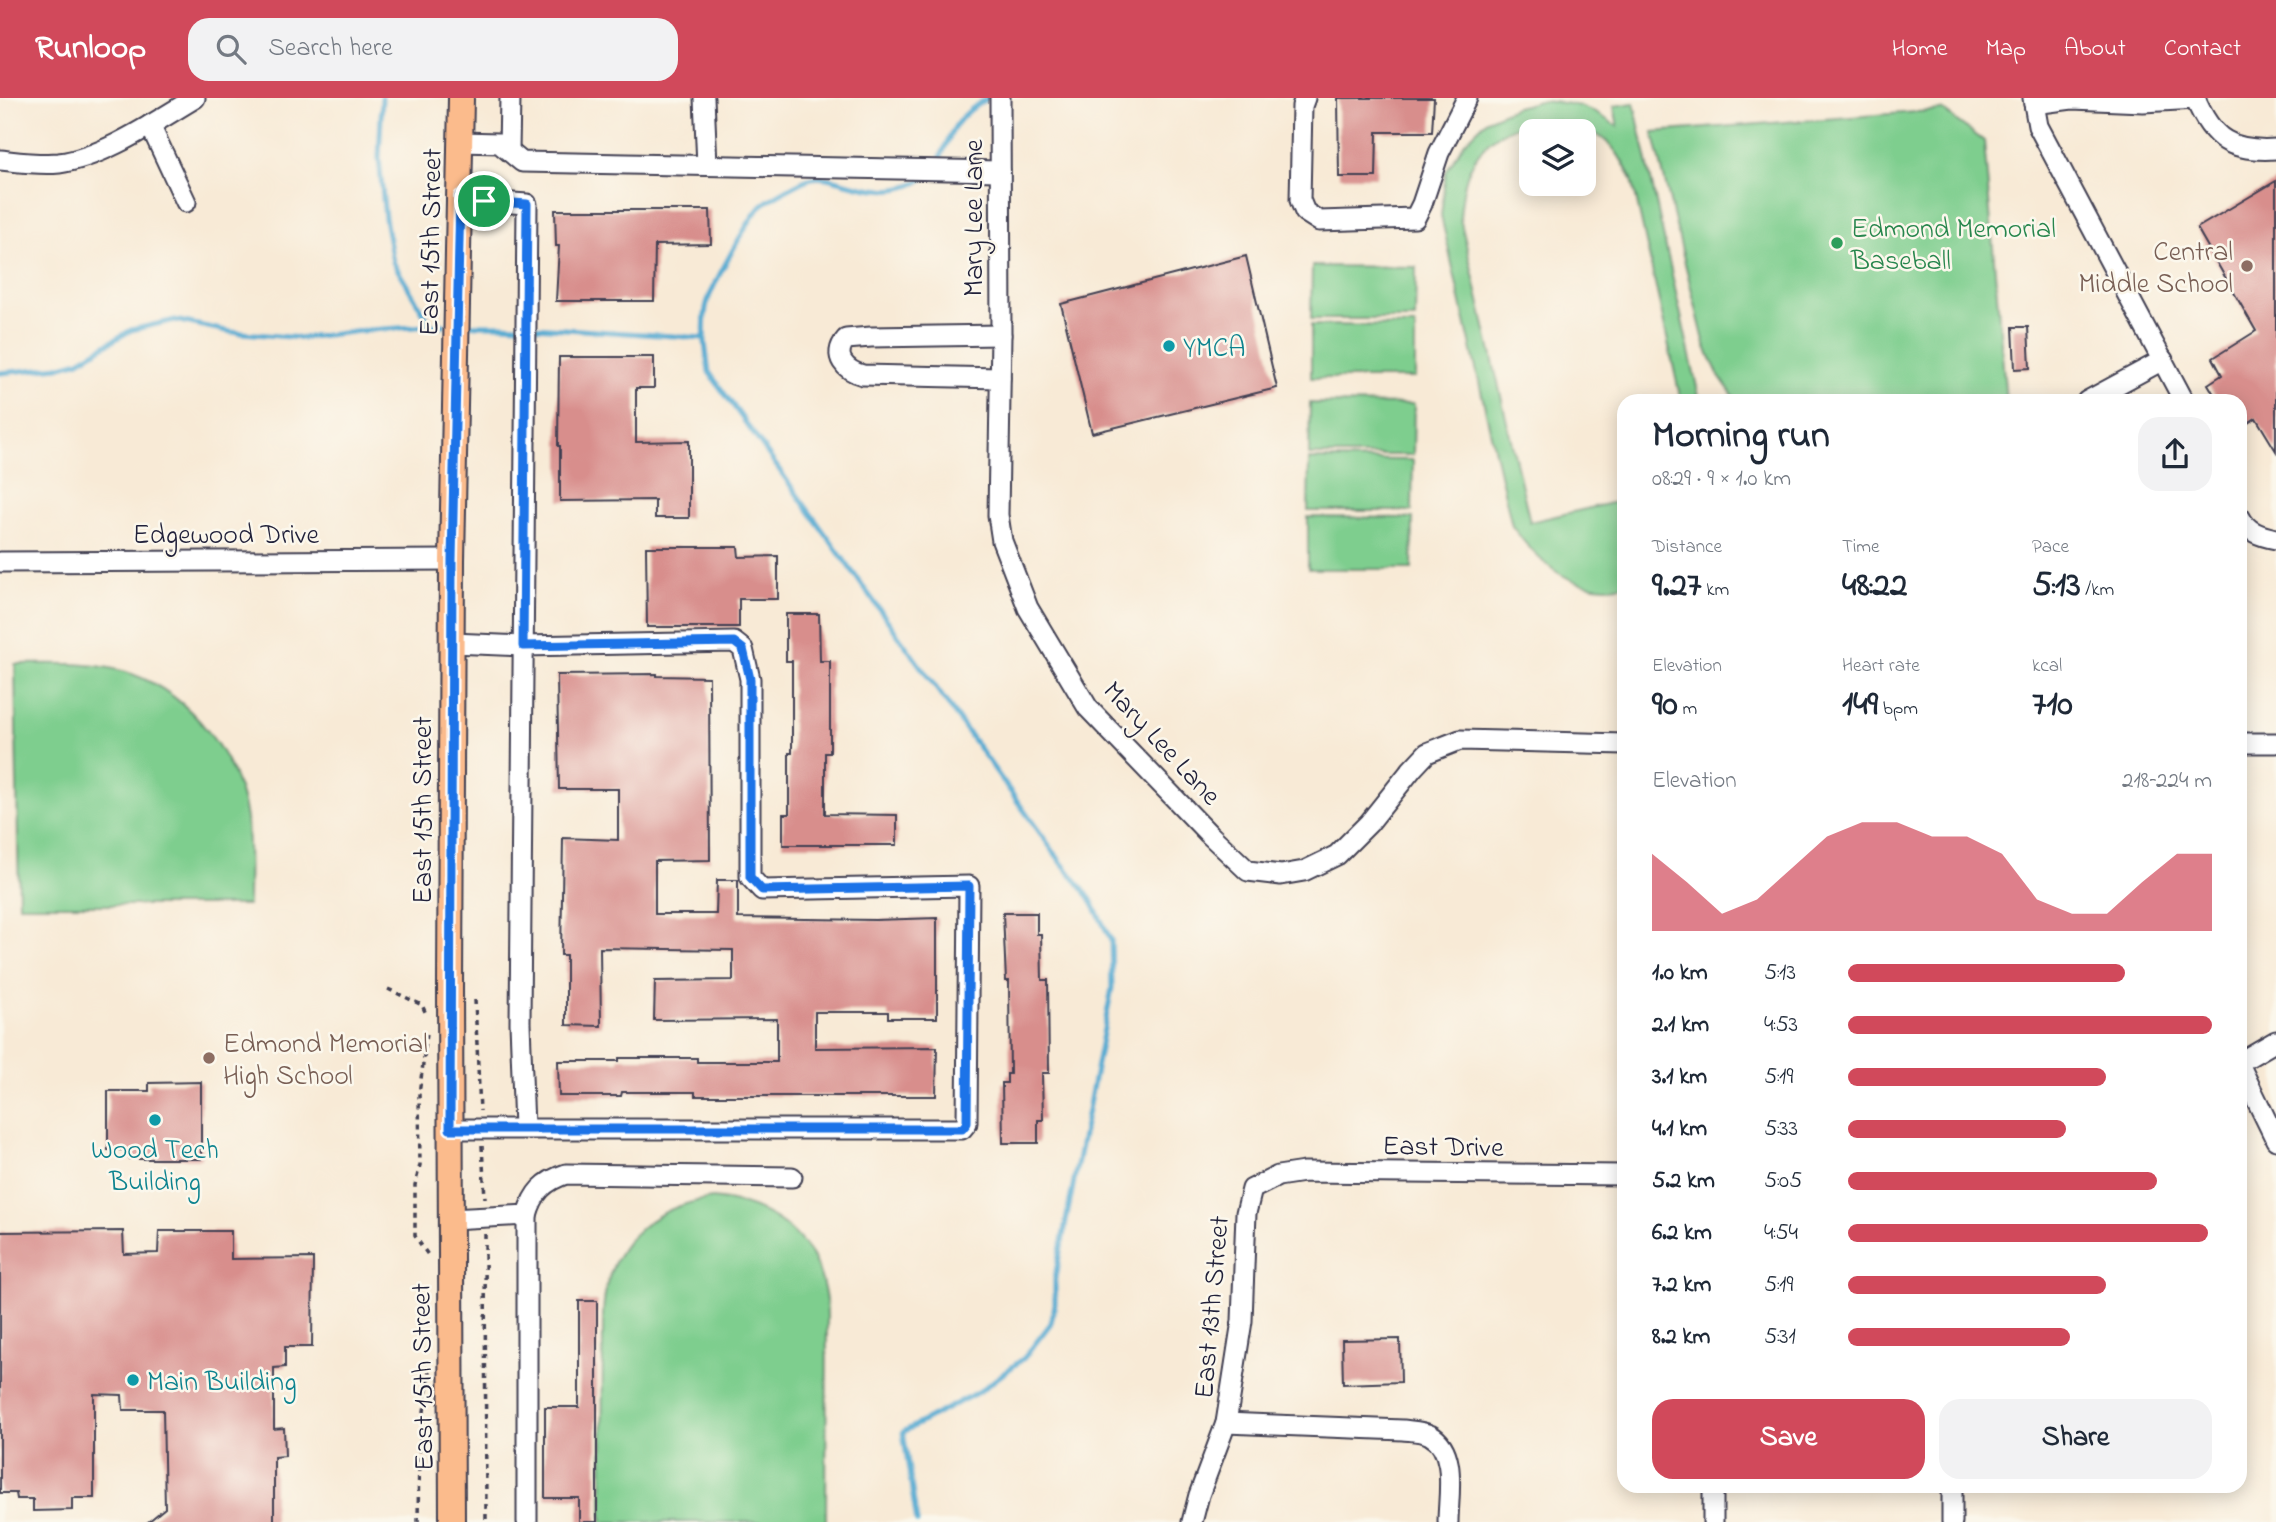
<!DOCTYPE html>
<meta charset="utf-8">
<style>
body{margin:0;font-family:"Indie Flower",sans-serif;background:#f2f2f3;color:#1f2937;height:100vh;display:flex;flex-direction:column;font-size:26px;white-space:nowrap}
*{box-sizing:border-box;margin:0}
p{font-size:23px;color:#747a83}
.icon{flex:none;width:38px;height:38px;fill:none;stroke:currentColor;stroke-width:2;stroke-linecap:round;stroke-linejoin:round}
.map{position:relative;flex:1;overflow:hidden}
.panel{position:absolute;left:1617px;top:296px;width:630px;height:1099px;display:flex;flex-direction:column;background:#fff;border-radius:21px;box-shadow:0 4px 18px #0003}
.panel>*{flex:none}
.controls{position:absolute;left:1519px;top:21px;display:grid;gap:14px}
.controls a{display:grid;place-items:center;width:77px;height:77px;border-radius:14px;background:#fff;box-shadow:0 4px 18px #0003;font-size:35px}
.pin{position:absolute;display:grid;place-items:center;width:60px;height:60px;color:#fff;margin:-30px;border:4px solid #fff;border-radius:50%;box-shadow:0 2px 7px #0007}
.round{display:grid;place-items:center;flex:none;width:74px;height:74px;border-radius:21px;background:#f2f2f3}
.summary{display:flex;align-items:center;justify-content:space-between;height:119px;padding:0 35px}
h1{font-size:38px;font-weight:700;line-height:52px}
.metrics{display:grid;grid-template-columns:repeat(3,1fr);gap:10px;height:119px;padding:7px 35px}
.metrics div{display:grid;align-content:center}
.metrics b{font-size:35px;font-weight:700}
.metrics small{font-size:19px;font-weight:400}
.metrics p{font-size:19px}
.chart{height:196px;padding:14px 35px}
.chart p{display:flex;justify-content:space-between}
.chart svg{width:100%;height:126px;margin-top:7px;fill:#d1495b;opacity:.7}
.button{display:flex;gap:14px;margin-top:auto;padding:14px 35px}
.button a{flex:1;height:80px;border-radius:21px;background:#d1495b;color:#fff;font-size:28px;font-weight:700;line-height:80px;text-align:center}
.button a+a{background:#f2f2f3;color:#1f2937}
ul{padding:0 35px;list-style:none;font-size:23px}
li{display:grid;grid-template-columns:112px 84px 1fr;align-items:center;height:52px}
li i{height:18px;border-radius:9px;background:#d1495b}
header{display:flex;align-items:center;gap:42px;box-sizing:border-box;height:98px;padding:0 35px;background:#d1495b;color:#fff}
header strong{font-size:33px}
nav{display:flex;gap:38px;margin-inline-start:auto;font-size:24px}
.search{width:490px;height:63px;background:#f2f2f3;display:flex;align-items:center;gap:18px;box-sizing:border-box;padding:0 24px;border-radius:21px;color:#747a83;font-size:26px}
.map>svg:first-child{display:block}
.green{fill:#7ece8e;stroke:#507864;stroke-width:2}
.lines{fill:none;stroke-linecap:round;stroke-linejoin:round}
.stream{stroke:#56abd2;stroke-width:5}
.building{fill:#d88e8c}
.minor-casing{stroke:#424052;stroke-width:23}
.major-casing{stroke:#424052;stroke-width:28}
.path{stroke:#424052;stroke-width:3.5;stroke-dasharray:5 5;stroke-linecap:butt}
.minor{stroke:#fff;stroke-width:19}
.major{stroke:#fbbb8c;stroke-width:24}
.route-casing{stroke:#fff;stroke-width:14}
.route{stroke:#1a73e8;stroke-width:9}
.leisure-dot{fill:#2e9e5b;stroke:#fbf7ec;stroke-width:2.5}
.education-dot{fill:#8d6e63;stroke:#fbf7ec;stroke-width:2.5}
.culture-dot{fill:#0f9aa8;stroke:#fbf7ec;stroke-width:2.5}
.labels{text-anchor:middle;stroke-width:5;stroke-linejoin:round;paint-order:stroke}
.street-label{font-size:28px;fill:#22223b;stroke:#fbf7ec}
.leisure-label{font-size:28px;fill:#27864d;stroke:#fbf7ec;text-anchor:start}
.education-label{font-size:28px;fill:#785e54;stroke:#fbf7ec;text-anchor:end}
.culture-label{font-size:28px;fill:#0d838f;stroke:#fbf7ec;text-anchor:start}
</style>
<header>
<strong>Runloop</strong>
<div class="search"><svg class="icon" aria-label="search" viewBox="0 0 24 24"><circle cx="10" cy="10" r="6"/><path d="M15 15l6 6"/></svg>Search here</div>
<nav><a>Home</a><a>Map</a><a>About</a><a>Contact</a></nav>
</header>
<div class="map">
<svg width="2276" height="1424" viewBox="0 0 2276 1424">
<rect width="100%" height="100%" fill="#fbf7ec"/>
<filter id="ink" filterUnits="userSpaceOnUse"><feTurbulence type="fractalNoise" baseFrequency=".0143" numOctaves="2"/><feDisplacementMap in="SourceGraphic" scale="14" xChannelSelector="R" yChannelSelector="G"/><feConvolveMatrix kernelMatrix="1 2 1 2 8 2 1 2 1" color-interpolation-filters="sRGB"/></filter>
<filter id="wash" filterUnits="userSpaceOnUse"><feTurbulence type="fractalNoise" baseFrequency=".00686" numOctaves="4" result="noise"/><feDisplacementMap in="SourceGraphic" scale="28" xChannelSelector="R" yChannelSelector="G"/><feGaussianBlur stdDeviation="1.57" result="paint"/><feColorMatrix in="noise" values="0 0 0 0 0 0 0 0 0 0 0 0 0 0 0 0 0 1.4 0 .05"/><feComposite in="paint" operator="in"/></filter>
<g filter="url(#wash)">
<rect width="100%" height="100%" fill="#f8ead6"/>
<g class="green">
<path d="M1540,3C1577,5 1588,8 1618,29L1614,8L1634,5L1700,303H1681L1632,81C1626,71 1620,57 1612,49C1578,12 1506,14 1477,58C1464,77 1462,97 1460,120L1530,424L1624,402V487C1574,497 1539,466 1512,428L1441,118L1446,74L1464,45L1487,22L1516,9Z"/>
<path d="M1942,12L1984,43L2006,303H1737L1718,276L1705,247L1653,34Z"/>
<path d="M1312,168L1416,169L1415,221H1311Z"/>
<path d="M1311,227L1415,228V280H1311Z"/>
<path d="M1310,305L1414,306L1413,357H1309Z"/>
<path d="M1309,361L1413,362L1412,413H1308Z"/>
<path d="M1308,419L1413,420L1412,471H1308Z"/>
<path d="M15,566C53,566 96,563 132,576C191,597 238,660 246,721C250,749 248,779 248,807H19Z"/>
<path d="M712,1100C779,1107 825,1147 827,1217L826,1424H602L603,1218C605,1150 646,1110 712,1100Z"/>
</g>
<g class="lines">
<g class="stream">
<path d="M382,0L379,60L385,120L393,164L430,226"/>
<path d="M938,66C952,32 955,19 988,0"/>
<path d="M469,227H503L704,240"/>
<path d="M0,275L58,269L79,263L131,232L175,222L231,234L301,240L369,232L444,227"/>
<path d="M917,1424L903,1334L980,1293L1024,1260L1051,1225L1055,1206V1179L1112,890L1111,842L1090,800L1061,764L709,274C706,253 702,232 706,210C708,194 750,118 762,107C770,101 799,84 809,81C821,77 835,82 846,85C874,93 903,97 927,78"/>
</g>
</g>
<g id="blocks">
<g class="building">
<path d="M1338,0H1434L1432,34H1377L1376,79H1339Z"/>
<path d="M2276,83V353L2256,320L2240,330V303H2218L2208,286L2222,277L2213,260L2256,233L2197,130Z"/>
<path d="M555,112H710L711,146L655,147L654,203H556L559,148H556Z"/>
<path d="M1246,158L1277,290L1092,335L1061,206Z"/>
<path d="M2013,229H2028L2030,270L2015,271Z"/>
<path d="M559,259H654V290H636V344L689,343V420H655V402L560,403V348H558Z"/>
<path d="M646,449H738L739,459L778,458V501H739V529H647Z"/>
<path d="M786,516H819L820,563H830V655H825V716L897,717V747H783V716H789V655H792V563H786Z"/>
<path d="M657,576V578L709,579L710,762L655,763V816H716L717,782H738V820L875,822L937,820V920H888V914H815V950L937,949L936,998H695V994H622L621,998H559L558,963H619V960H697V964H777V921L654,922L655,883L733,882V852L600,850L601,928L566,927V857H561L563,740L618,742V691H559L557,577Z"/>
<path d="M1003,815H1037V836H1041L1042,882H1048L1049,975H1042L1043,1022H1038V1045H1003L1002,985H1007V976H1010L1009,883H1006Z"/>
<path d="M201,984V1061H129V1052H108V993H149V985Z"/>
<path d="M123,1133L124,1156L158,1155L159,1133H231V1161L313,1160L312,1249H285V1269L274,1270V1331L284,1330L285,1358L274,1359V1424H148L165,1410L163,1312H123L122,1297L94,1296V1400H72V1412L33,1413V1401H17L16,1395H0V1134Z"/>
<path d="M579,1203H597V1424H579V1400H545V1309H579Z"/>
<path d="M1400,1241L1401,1284L1343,1286L1342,1242Z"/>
</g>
</g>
</g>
<g filter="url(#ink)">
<use href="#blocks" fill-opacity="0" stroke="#424052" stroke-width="2"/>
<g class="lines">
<defs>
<g id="minor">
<path d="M704,0L707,67"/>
<path d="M1000,0L1001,237L998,417L1002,443L1028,510L1088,610L1209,736L1248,773L1281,777L1304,773L1337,757L1369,725L1412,671L1427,655L1460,642L1624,646"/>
<path d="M1305,0L1302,8L1300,102L1305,114L1319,123L1415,120L1422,106L1439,55L1467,0"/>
<path d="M2033,0L2038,28L2184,303"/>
<path d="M2195,0C2212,42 2232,54 2276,51"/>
<path d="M2034,6L2072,1L2143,4L2196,1"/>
<path d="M150,27L186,104"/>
<path d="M461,44L499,45L522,64L1000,73"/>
<path d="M509,52L510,0"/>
<path d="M0,62C19,64 40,67 59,65C105,59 156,23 195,0"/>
<path d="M460,98L484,103L527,106L520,925L524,1029"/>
<path d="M1000,280L863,277C846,273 831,258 846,241L871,239L1001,237"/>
<path d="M2087,303L2163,262"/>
<path d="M2240,419C2247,434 2261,438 2276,441"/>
<path d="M0,464L452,462"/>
<path d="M2240,645H2276"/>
<path d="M2240,964L2276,943"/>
<path d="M2240,968L2276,1042"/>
<path d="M450,1031H962L967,1025L969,788L762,792L750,779V581L743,551L734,544L523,548L452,545"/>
<path d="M450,1121L527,1117C533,1095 544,1083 566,1076L792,1079"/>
<path d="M1226,1325L1403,1332C1411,1333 1423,1333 1430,1337C1458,1352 1448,1398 1448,1424"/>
<path d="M1713,1388V1424"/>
<path d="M527,1424V1117"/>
<path d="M1192,1424L1199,1397L1226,1325L1242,1223L1246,1115L1252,1091L1278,1078L1304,1074L1624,1077"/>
<path d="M1952,1424V1388"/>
</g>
<path id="major" d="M452,1424L450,890L452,462L461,0"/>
</defs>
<use href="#minor" class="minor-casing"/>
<use href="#major" class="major-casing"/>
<g class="path">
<path d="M388,891L422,907L427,918"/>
<path d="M475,902L480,1013"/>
<path d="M427,936L419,996L420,1067L415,1087V1138L428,1157"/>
<path d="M482,1048L485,1100"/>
<path d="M485,1136L486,1424"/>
<path d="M418,1424L419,1355L429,1273"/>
</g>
<use href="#minor" class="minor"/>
<use href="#major" class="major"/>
</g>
</g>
<g class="lines" filter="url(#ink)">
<defs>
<path id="route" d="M460,98L484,103L527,106L523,548L734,544L743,551L750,581V779L762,792L969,788L967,1025L962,1031H450L452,462Z"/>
</defs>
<use href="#route" class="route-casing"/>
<use href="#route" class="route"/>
</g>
<circle class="leisure-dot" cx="1837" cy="145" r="7"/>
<g class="education-dot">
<circle cx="2247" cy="168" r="7"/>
<circle cx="209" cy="960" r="7"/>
</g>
<g class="culture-dot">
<circle cx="1169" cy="248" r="7"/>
<circle cx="155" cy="1022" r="7"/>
<circle cx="133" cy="1282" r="7"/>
</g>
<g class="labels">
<g class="street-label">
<text transform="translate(972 120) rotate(-90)" y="10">Mary Lee Lane</text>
<text transform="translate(429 144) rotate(-89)" y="10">East 15th Street</text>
<text x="226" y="445">Edgewood Drive</text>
<text transform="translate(1163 644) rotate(47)" y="10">Mary Lee Lane</text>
<text transform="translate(421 712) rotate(-90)" y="10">East 15th Street</text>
<text transform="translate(1443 1047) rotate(1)" y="10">East Drive</text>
<text transform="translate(1210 1209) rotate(-85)" y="10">East 13th Street</text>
<text transform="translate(421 1279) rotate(-91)" y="10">East 15th Street</text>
</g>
<g class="leisure-label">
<text x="1851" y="139">Edmond Memorial<tspan x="1851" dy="32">Baseball</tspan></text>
</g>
<g class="education-label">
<text x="2233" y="162">Central<tspan x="2233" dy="32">Middle School</tspan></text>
<text x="223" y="954" text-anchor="start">Edmond Memorial<tspan x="223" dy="32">High School</tspan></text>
</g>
<g class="culture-label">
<text x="1183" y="258">YMCA</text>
<text x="155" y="1060" text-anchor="middle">Wood Tech<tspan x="155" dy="32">Building</tspan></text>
<text x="147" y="1292">Main Building</text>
</g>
</g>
</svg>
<div class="controls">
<a><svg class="icon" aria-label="layers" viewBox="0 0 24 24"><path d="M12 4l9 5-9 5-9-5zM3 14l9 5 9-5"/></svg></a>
</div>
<div class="pin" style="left:484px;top:103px;background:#1e9e55"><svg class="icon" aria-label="arrive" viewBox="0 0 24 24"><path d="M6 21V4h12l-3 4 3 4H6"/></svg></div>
<section class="panel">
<div class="summary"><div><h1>Morning run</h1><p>08:29 · 9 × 1.0 km</p></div><a class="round"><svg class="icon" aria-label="share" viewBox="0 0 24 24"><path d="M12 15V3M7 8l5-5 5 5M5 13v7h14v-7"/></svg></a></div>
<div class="metrics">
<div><p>Distance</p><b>9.27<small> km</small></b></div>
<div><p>Time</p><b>48:22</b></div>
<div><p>Pace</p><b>5:13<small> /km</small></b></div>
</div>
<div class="metrics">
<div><p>Elevation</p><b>90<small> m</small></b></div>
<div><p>Heart rate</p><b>149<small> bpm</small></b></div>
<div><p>kcal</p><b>710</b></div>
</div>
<div class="chart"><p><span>Elevation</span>218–224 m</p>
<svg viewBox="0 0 160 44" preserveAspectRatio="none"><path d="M0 44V17L10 27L20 38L30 33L40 22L50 11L60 6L70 6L80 11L90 11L100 17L110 33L120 38L130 38L140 27L150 17L160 17V44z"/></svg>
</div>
<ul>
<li><b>1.0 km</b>5:13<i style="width:76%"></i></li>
<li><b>2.1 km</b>4:53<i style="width:100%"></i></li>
<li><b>3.1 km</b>5:19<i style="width:71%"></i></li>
<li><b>4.1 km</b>5:33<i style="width:60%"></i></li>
<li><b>5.2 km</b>5:05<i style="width:85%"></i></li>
<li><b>6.2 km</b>4:54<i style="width:99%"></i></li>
<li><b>7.2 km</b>5:19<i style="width:71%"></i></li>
<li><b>8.2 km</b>5:31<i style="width:61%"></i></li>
</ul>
<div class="button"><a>Save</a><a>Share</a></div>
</section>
</div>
